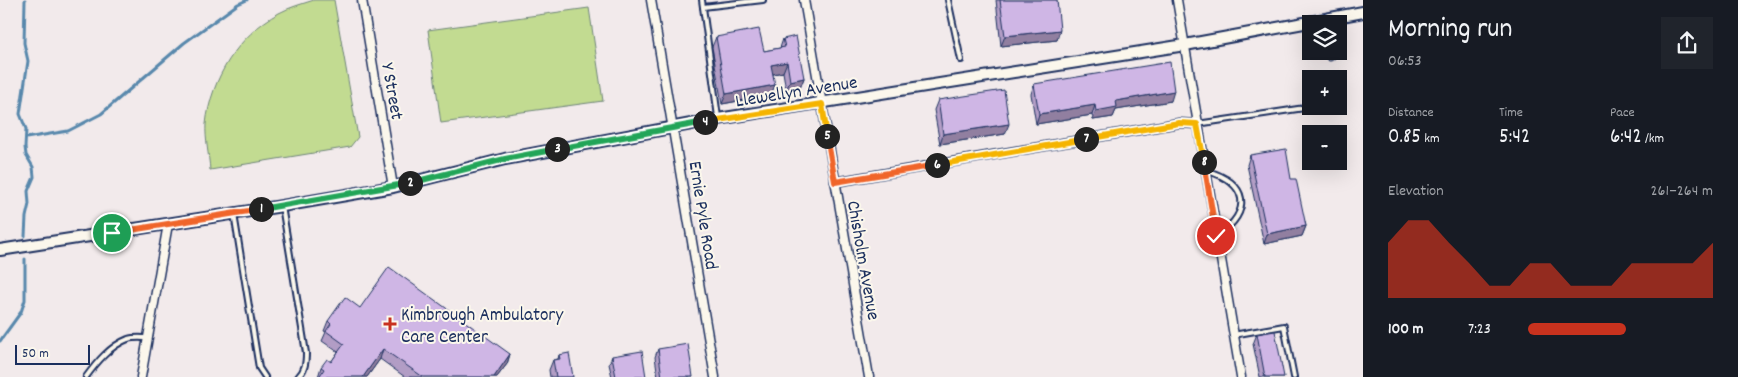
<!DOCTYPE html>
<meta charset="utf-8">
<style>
body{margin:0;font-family:Dekko,sans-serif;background:#20242c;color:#f1f3f6;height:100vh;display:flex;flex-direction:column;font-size:19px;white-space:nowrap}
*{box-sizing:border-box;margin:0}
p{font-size:16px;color:#9ea1a6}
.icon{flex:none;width:28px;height:28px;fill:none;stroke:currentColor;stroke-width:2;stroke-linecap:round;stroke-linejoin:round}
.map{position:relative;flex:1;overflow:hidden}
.sheet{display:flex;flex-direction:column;background:#171b24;width:375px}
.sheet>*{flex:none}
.controls{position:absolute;left:1302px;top:15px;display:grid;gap:10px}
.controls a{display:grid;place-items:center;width:45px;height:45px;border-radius:0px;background:#171b24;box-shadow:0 5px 20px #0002;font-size:25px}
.scale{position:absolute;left:15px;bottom:12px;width:75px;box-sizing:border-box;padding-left:5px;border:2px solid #1b2f5e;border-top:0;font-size:14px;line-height:18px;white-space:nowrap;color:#1b2f5e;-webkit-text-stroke:4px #fbf7ec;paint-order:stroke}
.pin{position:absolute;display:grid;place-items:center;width:42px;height:42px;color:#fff;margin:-21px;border:2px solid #fff;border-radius:50%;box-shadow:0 1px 5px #0007}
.km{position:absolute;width:25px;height:25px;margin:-12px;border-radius:50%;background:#222;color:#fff;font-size:14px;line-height:25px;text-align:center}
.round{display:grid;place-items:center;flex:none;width:52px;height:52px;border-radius:0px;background:#20242c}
.head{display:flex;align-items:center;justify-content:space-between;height:85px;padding:0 25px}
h1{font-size:28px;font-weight:600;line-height:38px}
.stats{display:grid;grid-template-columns:repeat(3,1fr);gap:8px;height:85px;padding:5px 25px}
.stats div{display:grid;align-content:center}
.stats b{font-size:21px;font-weight:600}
.stats small{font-size:14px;font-weight:400}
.stats p{font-size:14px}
.chart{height:140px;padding:10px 25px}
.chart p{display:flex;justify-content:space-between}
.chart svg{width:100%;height:90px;margin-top:5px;fill:#c8321e;opacity:.7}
ul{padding:0 25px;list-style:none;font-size:16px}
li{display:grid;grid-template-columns:80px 60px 1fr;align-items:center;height:38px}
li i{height:12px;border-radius:6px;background:#c8321e}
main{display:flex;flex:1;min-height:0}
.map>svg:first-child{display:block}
.green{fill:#c2db91;stroke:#6e8578}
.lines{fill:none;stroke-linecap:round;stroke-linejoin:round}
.stream{stroke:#5888ac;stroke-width:3}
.service-casing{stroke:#1b2f5e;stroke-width:8}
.minor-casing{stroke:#1b2f5e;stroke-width:11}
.tertiary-casing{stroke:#1b2f5e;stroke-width:14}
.service{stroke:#fbf7ec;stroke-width:4}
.minor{stroke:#fbf7ec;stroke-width:8}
.tertiary{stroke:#fbf7ec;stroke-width:10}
.wall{fill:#b29dc5;stroke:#1b2f5e}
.shaded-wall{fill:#917fa0;stroke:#1b2f5e}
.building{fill:#cfb6e5;stroke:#1b2f5e}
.split-1-casing{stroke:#fff;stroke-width:10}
.split-2-casing{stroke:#fff;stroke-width:10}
.split-3-casing{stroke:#fff;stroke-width:10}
.split-4-casing{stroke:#fff;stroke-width:10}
.split-5-casing{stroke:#fff;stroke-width:10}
.split-6-casing{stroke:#fff;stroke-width:10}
.split-7-casing{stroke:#fff;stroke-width:10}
.split-8-casing{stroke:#fff;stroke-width:10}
.split-9-casing{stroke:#fff;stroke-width:10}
.split-1{stroke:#f0652b;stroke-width:6}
.split-2{stroke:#22a559;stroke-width:6}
.split-3{stroke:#22a559;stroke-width:6}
.split-4{stroke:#22a559;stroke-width:6}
.split-5{stroke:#f5b400;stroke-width:6}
.split-6{stroke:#f0652b;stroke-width:6}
.split-7{stroke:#f5b400;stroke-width:6}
.split-8{stroke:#f5b400;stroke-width:6}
.split-9{stroke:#f0652b;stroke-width:6}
.poi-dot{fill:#c8321e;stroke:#fbf7ec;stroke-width:2}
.labels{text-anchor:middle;stroke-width:4;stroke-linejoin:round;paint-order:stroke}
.street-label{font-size:19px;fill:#1b2f5e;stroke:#fbf7ec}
.poi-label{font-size:19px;fill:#1b2f5e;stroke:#fbf7ec;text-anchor:start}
</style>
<main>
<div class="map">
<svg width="1363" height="377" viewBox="0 0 1363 377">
<rect width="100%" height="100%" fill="#f2eaeb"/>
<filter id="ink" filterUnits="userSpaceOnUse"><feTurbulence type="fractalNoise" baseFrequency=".02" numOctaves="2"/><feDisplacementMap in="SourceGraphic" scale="10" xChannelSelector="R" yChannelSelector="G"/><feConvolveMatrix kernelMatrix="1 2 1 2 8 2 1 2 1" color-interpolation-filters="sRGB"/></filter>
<g filter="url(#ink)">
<g class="green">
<path d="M314,0H334L358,137L350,147L210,170C209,155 205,139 206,124C211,79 238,35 279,13C290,7 302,4 314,0Z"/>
<path d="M589,8L603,101L441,123L428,30Z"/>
</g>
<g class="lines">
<g class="stream">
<path d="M25,0L24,43L28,61L20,114L26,129L25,147L26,155L33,167L34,177L28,191L29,204L26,217L25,236"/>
<path d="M26,138L68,131L101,114L184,43L238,4L247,0"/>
<path d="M0,341L21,312L25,300V259"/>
</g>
<defs>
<g id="service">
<path d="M702,0L718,117"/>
<path d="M948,0L961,60"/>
<path d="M703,7L763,0"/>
<path d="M1197,124L1318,106"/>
<path d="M1207,171C1248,182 1253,212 1218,235"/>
<path d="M282,206L306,353C306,363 305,370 298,377"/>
<path d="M234,214L259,368L265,377"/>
<path d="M1233,335L1284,326L1294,377"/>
<path d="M86,377C97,362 110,346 128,339C134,337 142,338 148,338"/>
</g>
<g id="minor">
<path d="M362,0L393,187"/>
<path d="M651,0L715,377"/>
<path d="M804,0L869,377"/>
<path d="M1177,0L1241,377"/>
<path d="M1328,51L1330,56"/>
<path d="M835,182L1179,123L1197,124"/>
<path d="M141,377L168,224"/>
</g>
<path id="tertiary" d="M0,250L282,206L393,187L505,159L718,119L1185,45L1363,12"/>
</defs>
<use href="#service" class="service-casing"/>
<use href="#minor" class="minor-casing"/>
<use href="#tertiary" class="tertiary-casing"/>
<use href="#service" class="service"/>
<use href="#minor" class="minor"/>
<use href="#tertiary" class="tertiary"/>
</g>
<g class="wall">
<path d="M996,0H1057V40L1001,46Z"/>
<path d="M716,37L764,51L780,48L783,39L804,78L800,88L786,90L783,72L773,74L771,95L722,104L712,47Z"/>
<path d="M1034,84L1171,101L1116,110L1113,117L1093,120L1092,115L1036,124L1031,94Z"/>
<path d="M938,100L1005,134L940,144L934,110Z"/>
<path d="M1250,155L1291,179L1306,226L1302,236L1264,244L1247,165Z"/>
<path d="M360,308L510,354L507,364L497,377H405L380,359L367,377H318L321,367L331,362L338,352L322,341L326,332L324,331L328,321Z"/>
<path d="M1257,334L1284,377H1260L1253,344Z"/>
<path d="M658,349L693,377H658L655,357Z"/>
<path d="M559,355L573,377H550L549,370L553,360L558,359Z"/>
<path d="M612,356L646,377H612L609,364Z"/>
</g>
<g class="shaded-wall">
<path d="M1060,30L1057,40L1001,46L1005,36Z"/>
<path d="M787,62L783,72L768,75L771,65Z"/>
<path d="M804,78L800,88L786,90L790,81Z"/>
<path d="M775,85L771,95L722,104L726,94Z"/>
<path d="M1174,91L1171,101L1116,110L1113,117L1093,120L1096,111L1116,101Z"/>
<path d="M1095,105L1092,115L1036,124L1039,114Z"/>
<path d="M1009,124L1005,134L940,144L943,134Z"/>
<path d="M1306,226L1302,236L1264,244L1267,234Z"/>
<path d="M383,349L380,359L367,377H363Z"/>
<path d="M510,354L507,364L497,377H494Z"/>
</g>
<g class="building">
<path d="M1000,0H1057L1060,30L1005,36Z"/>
<path d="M759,29L764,51L785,47L783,39L796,36L804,78L790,81L787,62L771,65L775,85L726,94L716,37Z"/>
<path d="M1170,62L1174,91L1116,101L1117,107L1096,111L1095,105L1039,114L1034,84Z"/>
<path d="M1004,90L1009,124L943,134L938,100Z"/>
<path d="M1286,149L1291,179H1296L1306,226L1267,234L1250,155Z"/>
<path d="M389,267L510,354L494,377H423L383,349L363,377H319L324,369L321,367L327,359L331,362L344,344L326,331L331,324L328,321L345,297L360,308Z"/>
<path d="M1275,331L1284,377H1265L1257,334Z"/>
<path d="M688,344L693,377H662L658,349Z"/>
<path d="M642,351L646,377H616L612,356Z"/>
<path d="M569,353L573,377H556L553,360L560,359L559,355Z"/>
</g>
</g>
<g class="lines" filter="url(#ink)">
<defs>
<path id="split-1" d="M112,233L261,209"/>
<path id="split-2" d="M261,209L410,183"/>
<path id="split-3" d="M410,183L505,159L557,149"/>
<path id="split-4" d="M557,149L705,122"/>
<path id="split-5" d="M705,122L822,104L827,136"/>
<path id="split-6" d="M827,136L835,182L937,165"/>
<path id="split-7" d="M937,165L1086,139"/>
<path id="split-8" d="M1086,139L1179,123L1197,124L1204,162"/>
<path id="split-9" d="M1204,162L1216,236"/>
</defs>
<use href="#split-1" class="split-1-casing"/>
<use href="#split-2" class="split-2-casing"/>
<use href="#split-3" class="split-3-casing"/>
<use href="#split-4" class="split-4-casing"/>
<use href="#split-5" class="split-5-casing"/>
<use href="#split-6" class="split-6-casing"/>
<use href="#split-7" class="split-7-casing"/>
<use href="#split-8" class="split-8-casing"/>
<use href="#split-9" class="split-9-casing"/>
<use href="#split-1" class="split-1"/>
<use href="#split-2" class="split-2"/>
<use href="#split-3" class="split-3"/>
<use href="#split-4" class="split-4"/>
<use href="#split-5" class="split-5"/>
<use href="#split-6" class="split-6"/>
<use href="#split-7" class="split-7"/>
<use href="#split-8" class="split-8"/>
<use href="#split-9" class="split-9"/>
</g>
<path class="poi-dot" d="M387.5 316.5h5v5h5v5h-5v5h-5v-5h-5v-5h5z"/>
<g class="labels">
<g class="street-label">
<text transform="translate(796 90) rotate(-9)" y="7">Llewellyn Avenue</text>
<text transform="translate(394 91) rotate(80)" y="7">Y Street</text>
<text transform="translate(705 215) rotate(81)" y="7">Ernie Pyle Road</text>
<text transform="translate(865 260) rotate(80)" y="7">Chisholm Avenue</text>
</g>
<g class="poi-label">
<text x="401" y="320">Kimbrough Ambulatory<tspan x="401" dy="22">Care Center</tspan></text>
</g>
</g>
</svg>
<div class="controls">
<a><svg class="icon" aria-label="layers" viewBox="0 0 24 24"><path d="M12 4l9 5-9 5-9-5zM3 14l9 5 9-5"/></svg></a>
<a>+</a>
<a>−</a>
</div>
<div class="scale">50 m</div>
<div class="pin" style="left:112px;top:233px;background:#1e9e55"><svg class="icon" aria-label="arrive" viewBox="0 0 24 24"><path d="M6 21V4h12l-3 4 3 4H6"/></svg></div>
<div class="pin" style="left:1216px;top:236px;background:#d93025"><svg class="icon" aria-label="check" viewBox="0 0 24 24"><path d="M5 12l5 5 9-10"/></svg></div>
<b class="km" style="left:261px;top:209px">1</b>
<b class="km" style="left:410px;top:183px">2</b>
<b class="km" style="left:557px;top:149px">3</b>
<b class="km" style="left:705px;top:122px">4</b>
<b class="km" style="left:827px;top:136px">5</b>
<b class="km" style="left:937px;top:165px">6</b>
<b class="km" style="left:1086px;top:139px">7</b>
<b class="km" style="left:1204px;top:162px">8</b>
</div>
<section class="sheet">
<div class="head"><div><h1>Morning run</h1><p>06:53</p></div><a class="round"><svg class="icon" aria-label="share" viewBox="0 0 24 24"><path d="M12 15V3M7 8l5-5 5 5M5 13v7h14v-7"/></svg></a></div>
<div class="stats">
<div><p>Distance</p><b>0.85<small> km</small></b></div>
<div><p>Time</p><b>5:42</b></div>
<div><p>Pace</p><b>6:42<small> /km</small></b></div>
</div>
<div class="chart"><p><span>Elevation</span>261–264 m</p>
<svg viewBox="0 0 160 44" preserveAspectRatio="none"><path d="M0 44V17L10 6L20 6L30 17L40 27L50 38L60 38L70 27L80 27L90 38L100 38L110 38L120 27L130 27L140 27L150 27L160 17V44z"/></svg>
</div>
<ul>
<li><b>100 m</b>7:23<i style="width:53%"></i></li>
</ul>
</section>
</main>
